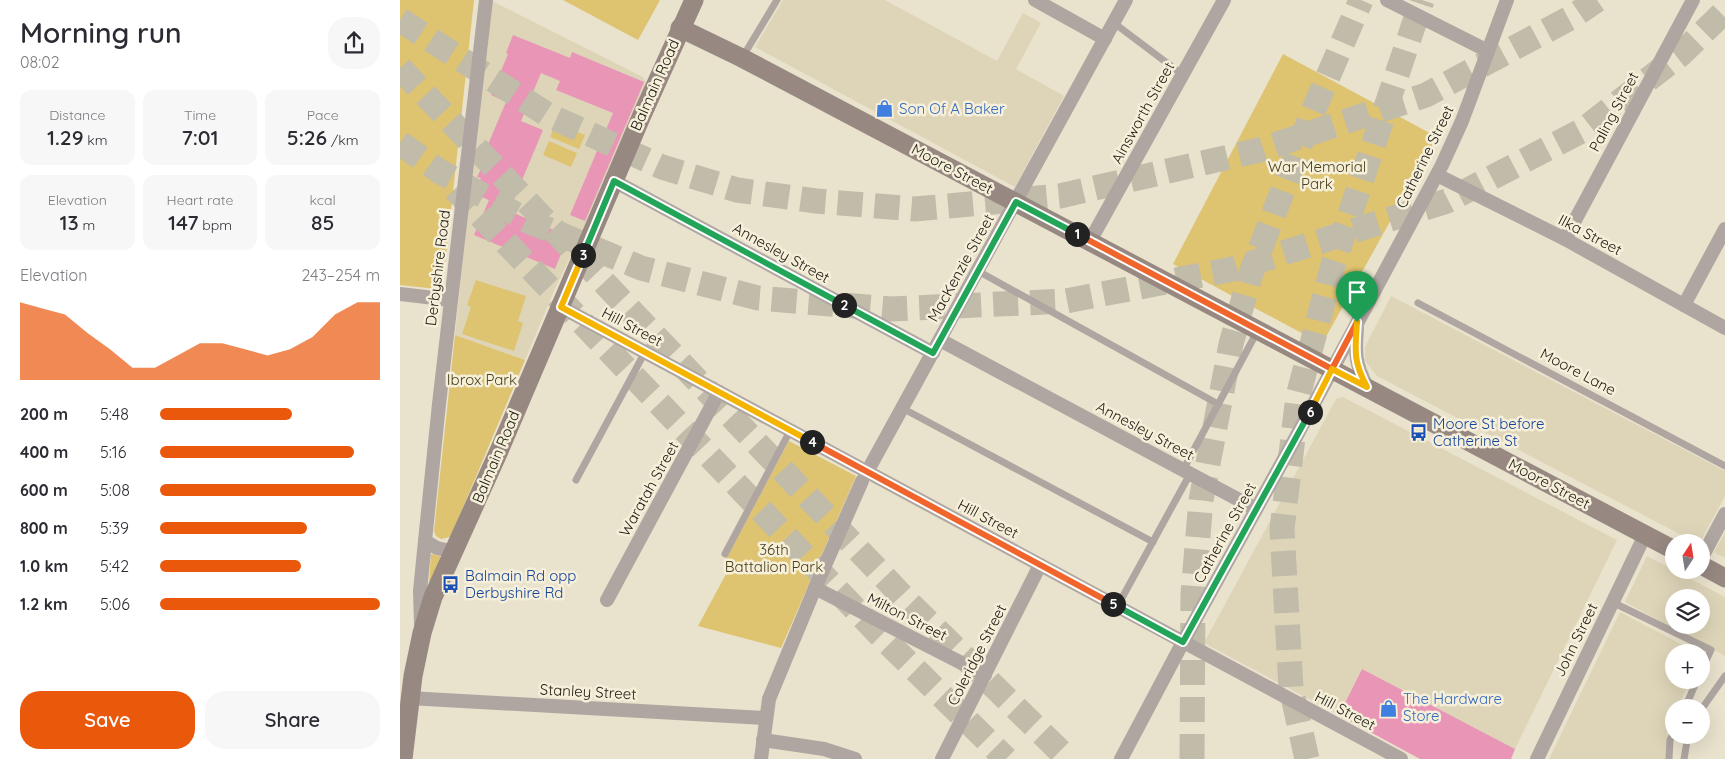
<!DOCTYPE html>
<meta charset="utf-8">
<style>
body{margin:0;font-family:Quicksand,sans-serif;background:#f7f7f7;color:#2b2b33;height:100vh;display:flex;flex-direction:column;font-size:19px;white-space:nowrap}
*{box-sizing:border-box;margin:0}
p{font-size:16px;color:#7c7c81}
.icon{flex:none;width:28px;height:28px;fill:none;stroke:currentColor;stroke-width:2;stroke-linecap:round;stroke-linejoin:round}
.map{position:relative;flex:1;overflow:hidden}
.drawer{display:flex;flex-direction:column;background:#fff;width:400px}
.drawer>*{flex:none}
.needle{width:32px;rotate:12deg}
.controls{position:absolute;left:1265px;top:534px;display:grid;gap:10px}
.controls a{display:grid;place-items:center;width:45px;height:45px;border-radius:50%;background:#fff;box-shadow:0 5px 20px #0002;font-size:25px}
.pin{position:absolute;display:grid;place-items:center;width:42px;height:42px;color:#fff;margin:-51px -21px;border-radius:50% 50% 50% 0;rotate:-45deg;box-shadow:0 0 5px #0007}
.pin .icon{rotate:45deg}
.km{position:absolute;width:25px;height:25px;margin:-12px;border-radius:50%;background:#222;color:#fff;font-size:14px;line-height:25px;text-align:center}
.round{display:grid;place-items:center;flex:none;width:52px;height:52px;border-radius:20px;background:#f7f7f7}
.head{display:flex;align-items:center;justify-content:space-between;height:85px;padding:0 20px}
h1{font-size:28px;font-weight:600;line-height:38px}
.figures{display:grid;grid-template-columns:repeat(3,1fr);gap:8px;height:85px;padding:5px 20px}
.figures div{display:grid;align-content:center;border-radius:12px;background:#f7f7f7;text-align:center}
.figures b{font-size:21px;font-weight:600}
.figures small{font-size:14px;font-weight:400}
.figures p{font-size:14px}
.chart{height:140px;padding:10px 20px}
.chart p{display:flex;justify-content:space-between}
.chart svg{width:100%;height:90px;margin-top:5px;fill:#ea580c;opacity:.7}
.button{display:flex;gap:10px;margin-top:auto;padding:10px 20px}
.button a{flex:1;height:58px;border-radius:20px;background:#ea580c;color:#fff;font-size:20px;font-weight:600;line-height:58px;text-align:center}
.button a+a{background:#f7f7f7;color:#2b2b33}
ul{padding:0 20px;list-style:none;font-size:16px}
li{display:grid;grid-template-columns:80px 60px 1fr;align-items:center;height:38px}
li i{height:12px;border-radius:6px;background:#ea580c}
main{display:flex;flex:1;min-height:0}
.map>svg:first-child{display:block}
.built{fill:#ded5b9;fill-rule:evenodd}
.green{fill:#dec370}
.building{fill:#e895b6}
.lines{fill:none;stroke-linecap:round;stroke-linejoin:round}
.highway-tunnel{stroke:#c1bba9;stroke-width:25;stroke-dasharray:25 12;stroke-linecap:butt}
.lane{stroke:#afa6a1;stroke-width:7}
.street{stroke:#afa6a1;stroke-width:14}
.secondary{stroke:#978882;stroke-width:19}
.split-1-casing{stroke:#fff;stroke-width:10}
.split-2-casing{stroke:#fff;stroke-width:10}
.split-3-casing{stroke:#fff;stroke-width:10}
.split-4-casing{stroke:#fff;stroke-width:10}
.split-5-casing{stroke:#fff;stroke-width:10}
.split-6-casing{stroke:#fff;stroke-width:10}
.split-7-casing{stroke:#fff;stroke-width:10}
.split-1{stroke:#f0652b;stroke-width:6}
.split-2{stroke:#22a559;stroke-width:6}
.split-3{stroke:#22a559;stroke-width:6}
.split-4{stroke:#f5b400;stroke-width:6}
.split-5{stroke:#f0652b;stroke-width:6}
.split-6{stroke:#22a559;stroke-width:6}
.split-7{stroke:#f5b400;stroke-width:6}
.labels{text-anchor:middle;stroke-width:5;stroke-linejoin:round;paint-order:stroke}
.street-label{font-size:15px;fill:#222018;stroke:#f6efda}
.shop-label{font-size:15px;fill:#366cbe;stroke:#f6efda;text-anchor:start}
.park-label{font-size:15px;fill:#493e19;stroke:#f6efda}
.transit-label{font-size:15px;fill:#164399;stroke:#f6efda;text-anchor:start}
</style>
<main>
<section class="drawer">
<div class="head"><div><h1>Morning run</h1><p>08:02</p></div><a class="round"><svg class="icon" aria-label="share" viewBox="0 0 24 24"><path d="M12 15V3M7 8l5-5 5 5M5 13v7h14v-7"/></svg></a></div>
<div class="figures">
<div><p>Distance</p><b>1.29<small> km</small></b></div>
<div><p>Time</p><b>7:01</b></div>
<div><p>Pace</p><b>5:26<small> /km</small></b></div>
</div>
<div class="figures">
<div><p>Elevation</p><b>13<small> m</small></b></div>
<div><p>Heart rate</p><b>147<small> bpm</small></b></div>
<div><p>kcal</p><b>85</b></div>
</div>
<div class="chart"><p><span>Elevation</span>243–254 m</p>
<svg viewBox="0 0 160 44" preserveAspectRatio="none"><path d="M0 44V6L10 9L20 12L30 21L40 29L50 38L60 38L70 32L80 26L90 26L100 29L110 32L120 29L130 23L140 12L150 6L160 6V44z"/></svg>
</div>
<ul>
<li><b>200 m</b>5:48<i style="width:60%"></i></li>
<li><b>400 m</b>5:16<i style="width:88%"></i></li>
<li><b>600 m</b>5:08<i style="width:98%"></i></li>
<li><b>800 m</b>5:39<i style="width:67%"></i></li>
<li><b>1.0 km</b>5:42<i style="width:64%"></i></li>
<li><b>1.2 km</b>5:06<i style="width:100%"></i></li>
</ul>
<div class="button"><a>Save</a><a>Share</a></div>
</section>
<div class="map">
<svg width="1325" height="759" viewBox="0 0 1325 759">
<rect width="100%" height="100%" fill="#e9e2cd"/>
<g class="built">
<path d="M90,0L243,77L246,83L187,222L154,291L125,360L55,335Z"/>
<path d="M383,0H485L597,61L623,13L641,23L616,69L664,96L615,187L355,47Z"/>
<path d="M991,296L1325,471V496L1300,542H1295L977,376L965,361V347Z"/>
<path d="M943,397L1217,540L1115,749L962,669L939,715L804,643L936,399Z"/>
<path d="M1325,532V558L1314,552Z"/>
<path d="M1247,556L1325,597V656L1225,602ZM1274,598H1301V625H1274Z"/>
<path d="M1220,612L1296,652H1274V680H1291L1277,707L1274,708V714L1267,729V759H1149Z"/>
</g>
<g class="green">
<path d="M0,0H74L43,283L41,287L37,289L0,285Z"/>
<path d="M163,0H260L238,40Z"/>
<path d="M883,54L1037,137L922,344L773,264Z"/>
<path d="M156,123L185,135L179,149L150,137Z"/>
<path d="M149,141L177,153L171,167L143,155Z"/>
<path d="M76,280L126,296L118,321L123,323L114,351L62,334L71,307L67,305Z"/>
<path d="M55,335L125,360L53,531L50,537L41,539L36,536L34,531Z"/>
<path d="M389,441L456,476L381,648L298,626L332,563L326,559Z"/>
<path d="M31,554L40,556L41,559L29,584Z"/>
</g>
<g class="building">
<path d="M113,35L170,58L172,52L244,82L185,221L170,215L213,113L156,90L160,81L141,73L121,121L143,130L109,211L168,236L155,269L74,235L89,200L74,194L81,178L77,177L81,169L78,168L106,102L91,95L108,54L106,53Z"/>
<path d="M962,669L1115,749L1111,759H1020L939,715Z"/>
</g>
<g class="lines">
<g class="highway-tunnel">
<path d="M0,20L148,115L262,167L337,190L416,201L515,209L660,196L859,150L1026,95L1172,17L1197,0"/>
<path d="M0,68L506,600L668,759"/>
<path d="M0,143L39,171L128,221L241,268L358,298L491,309L666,301L833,269L1047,201L1183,130L1281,54L1325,11"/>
<path d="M55,189L478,633L606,759"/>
<path d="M792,759L793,594L801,500L831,344L850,276L911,116L961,0"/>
<path d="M907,759L891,688L882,529L898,396L933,265L1022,0"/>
</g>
<g class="lane">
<path d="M714,23L783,75"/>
<path d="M342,58L377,0"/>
<path d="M578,271L818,404"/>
<path d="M1018,303L1325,466"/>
<path d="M502,408L753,542"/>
<path d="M783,470L858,330"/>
<path d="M176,480L245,352"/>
<path d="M325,554L390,431"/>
<path d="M1212,602L1311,650L1301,671"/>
<path d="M717,607L790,474"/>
<path d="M1285,708L1297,680"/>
<path d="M1301,710L1325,676"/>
<path d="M1269,759L1270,740L1274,731"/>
<path d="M1284,759L1288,735"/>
</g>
<g class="street">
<path d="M635,0L705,39"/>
<path d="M987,0L1088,51"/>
<path d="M1037,175L1165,239L1325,328"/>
<path d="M214,181L533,353"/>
<path d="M1165,239L1293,0"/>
<path d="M690,241L824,0"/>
<path d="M0,294L51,300"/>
<path d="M1284,305L1325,229"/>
<path d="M161,307L1001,759"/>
<path d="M957,328C955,354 955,363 967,387"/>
<path d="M540,340L856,509"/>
<path d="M467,472L726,0"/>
<path d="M55,552L37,548L25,541L39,404L86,0"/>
<path d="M1301,559L1325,514"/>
<path d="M415,588L585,675"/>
<path d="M207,600L319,392"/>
<path d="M21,624L20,591L25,541"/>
<path d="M9,698L366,718"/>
<path d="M363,740L424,749L455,759"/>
<path d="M361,759L369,699L415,588L462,481"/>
<path d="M542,759L640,565"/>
<path d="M721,759L783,642L896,437L1042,165L1062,121L1107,0"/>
<path d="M1137,759L1245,535"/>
</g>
<g class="secondary">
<path d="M280,28L342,58L1274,550"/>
<path d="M1301,565L1325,578"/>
<path d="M3,759L13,676L22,633L33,597L99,451L242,115L294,0"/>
</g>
</g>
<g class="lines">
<defs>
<path id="split-1" d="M677,234L932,369L957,322"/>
<path id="split-2" d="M444,305L533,353L616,202L677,234"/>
<path id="split-3" d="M183,255L214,181L444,305"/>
<path id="split-4" d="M183,255L161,307L412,442"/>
<path id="split-5" d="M412,442L713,604"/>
<path id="split-6" d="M713,604L783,642L910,412"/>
<path id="split-7" d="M910,412L932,369L967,387C953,361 955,351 957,322"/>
</defs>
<use href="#split-1" class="split-1-casing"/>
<use href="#split-2" class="split-2-casing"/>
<use href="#split-3" class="split-3-casing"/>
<use href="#split-4" class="split-4-casing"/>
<use href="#split-5" class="split-5-casing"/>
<use href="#split-6" class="split-6-casing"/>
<use href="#split-7" class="split-7-casing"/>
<use href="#split-1" class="split-1"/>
<use href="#split-2" class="split-2"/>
<use href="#split-3" class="split-3"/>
<use href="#split-4" class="split-4"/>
<use href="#split-5" class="split-5"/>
<use href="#split-6" class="split-6"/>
<use href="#split-7" class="split-7"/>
</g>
<defs>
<symbol id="shop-bare" viewBox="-9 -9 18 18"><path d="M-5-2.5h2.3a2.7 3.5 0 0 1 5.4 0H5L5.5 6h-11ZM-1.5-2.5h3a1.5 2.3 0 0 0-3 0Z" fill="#3f7fe0" stroke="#f6efda" stroke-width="2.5" paint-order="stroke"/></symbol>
<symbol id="bus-bare" viewBox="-9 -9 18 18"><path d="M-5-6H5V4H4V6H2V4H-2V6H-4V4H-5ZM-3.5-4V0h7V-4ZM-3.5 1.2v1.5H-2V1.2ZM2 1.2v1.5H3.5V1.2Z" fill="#1a4fb4" stroke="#f6efda" stroke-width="2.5" paint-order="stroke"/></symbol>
</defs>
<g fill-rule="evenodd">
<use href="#shop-bare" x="472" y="96" width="25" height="25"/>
<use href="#bus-bare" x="1006" y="420" width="25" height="25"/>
<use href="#bus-bare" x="38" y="572" width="25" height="25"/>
<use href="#shop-bare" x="976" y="696" width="25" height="25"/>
</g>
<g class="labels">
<g class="street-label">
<text transform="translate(255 85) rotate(-66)" y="5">Balmain Road</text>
<text transform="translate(1214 112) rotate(-62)" y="5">Paling Street</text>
<text transform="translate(743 113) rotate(-61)" y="5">Ainsworth Street</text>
<text transform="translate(1025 157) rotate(-64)" y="5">Catherine Street</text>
<text transform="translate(552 169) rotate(28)" y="5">Moore Street</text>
<text transform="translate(1190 235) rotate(28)" y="5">Ilka Street</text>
<text transform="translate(381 253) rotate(29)" y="5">Annesley Street</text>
<text transform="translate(38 268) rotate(-83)" y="5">Derbyshire Road</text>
<text transform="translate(561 268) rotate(-61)" y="5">MacKenzie Street</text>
<text transform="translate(232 327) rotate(28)" y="5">Hill Street</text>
<text transform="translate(1178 372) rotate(28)" y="5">Moore Lane</text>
<text transform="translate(745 431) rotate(28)" y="5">Annesley Street</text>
<text transform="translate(96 457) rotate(-67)" y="5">Balmain Road</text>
<text transform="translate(1149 484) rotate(28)" y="5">Moore Street</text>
<text transform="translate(249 489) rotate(-61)" y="5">Waratah Street</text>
<text transform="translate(588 519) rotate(28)" y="5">Hill Street</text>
<text transform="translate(825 533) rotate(-61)" y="5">Catherine Street</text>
<text transform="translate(507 617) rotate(27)" y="5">Milton Street</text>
<text transform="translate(1176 640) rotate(-64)" y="5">John Street</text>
<text transform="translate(577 655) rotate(-63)" y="5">Coleridge Street</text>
<text transform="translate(188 692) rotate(3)" y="5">Stanley Street</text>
<text transform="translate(945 711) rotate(28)" y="5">Hill Street</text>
</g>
<g class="shop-label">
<text x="499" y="114">Son Of A Baker</text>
<text x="1003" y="704">The Hardware<tspan x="1003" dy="17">Store</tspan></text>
</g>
<g class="park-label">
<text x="917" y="172">War Memorial<tspan x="917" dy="17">Park</tspan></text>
<text x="82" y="385">Ibrox Park</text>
<text x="374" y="555">36th<tspan x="374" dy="17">Battalion Park</tspan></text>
</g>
<g class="transit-label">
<text x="1033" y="429">Moore St before<tspan x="1033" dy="17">Catherine St</tspan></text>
<text x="65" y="581">Balmain Rd opp<tspan x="65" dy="17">Derbyshire Rd</tspan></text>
</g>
</g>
</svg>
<div class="controls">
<a><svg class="needle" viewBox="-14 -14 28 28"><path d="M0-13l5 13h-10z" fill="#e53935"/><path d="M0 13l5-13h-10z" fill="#7c7c81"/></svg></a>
<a><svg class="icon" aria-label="layers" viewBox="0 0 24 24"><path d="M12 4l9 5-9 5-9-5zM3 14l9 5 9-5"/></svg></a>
<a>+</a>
<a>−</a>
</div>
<div class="pin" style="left:957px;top:322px;background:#1e9e55"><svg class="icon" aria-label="arrive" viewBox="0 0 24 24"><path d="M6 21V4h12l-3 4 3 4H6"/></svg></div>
<b class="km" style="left:677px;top:234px">1</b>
<b class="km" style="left:444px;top:305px">2</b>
<b class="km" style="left:183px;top:255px">3</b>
<b class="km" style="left:412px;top:442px">4</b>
<b class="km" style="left:713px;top:604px">5</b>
<b class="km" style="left:910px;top:412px">6</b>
</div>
</main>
